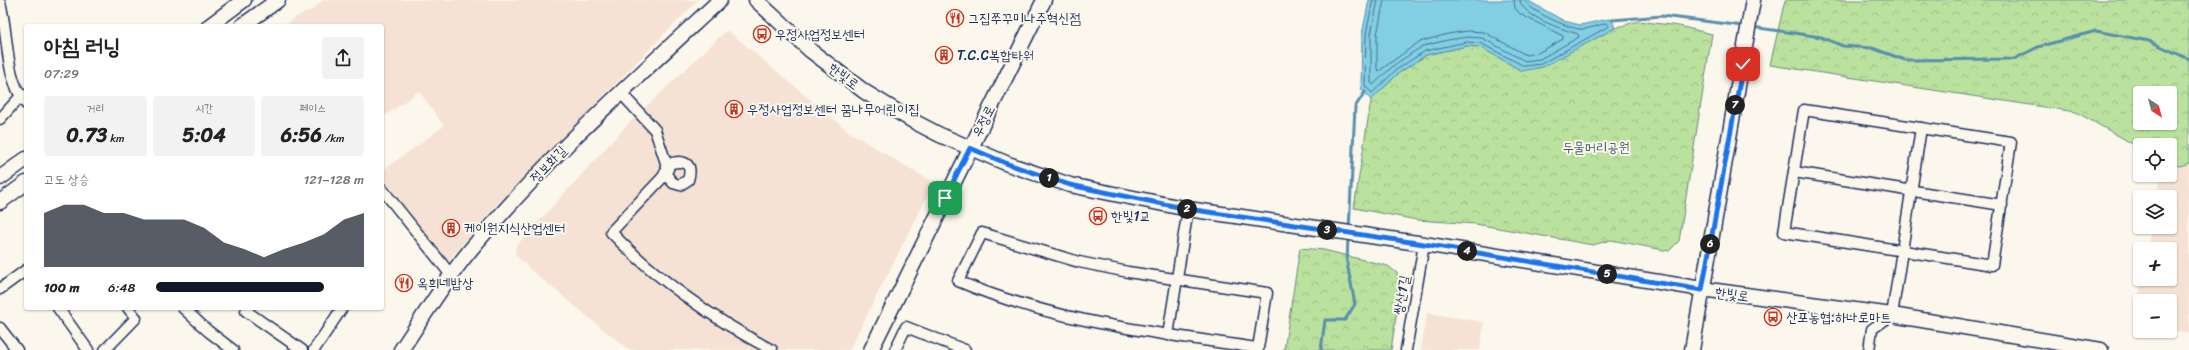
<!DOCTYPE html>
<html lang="ko">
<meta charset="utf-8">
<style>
body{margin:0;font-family:Sriracha,"Poor Story",sans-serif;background:#f2f2f2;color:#222;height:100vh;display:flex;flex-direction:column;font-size:15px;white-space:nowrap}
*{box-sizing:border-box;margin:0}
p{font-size:13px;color:#767676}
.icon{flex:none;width:22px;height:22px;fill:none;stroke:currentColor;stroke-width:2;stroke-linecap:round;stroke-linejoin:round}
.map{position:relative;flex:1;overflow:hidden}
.details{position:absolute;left:24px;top:24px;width:360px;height:286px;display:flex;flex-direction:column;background:#fff;border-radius:4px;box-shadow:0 1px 3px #0004}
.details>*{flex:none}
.needle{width:26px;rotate:144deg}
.fabs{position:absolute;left:2133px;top:86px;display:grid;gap:8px}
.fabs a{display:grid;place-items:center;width:44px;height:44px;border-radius:4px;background:#fff;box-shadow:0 1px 3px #0004;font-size:20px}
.pin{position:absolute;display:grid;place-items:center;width:34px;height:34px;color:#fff;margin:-17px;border-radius:8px;box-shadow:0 2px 6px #0006}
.km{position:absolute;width:20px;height:20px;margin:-10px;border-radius:50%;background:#222;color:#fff;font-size:11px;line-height:20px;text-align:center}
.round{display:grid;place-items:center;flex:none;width:42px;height:42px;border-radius:4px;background:#f2f2f2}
.summary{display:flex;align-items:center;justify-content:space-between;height:68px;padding:0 20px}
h1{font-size:22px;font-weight:800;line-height:30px}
.stats{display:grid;grid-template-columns:repeat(3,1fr);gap:6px;height:68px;padding:4px 20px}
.stats div{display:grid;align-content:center;border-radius:4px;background:#f2f2f2;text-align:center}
.stats b{font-size:20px;font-weight:800}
.stats small{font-size:11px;font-weight:400}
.stats p{font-size:11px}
.chart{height:112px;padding:8px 20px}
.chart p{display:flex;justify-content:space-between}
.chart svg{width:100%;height:72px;margin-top:4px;fill:#111827;opacity:.7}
ul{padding:0 20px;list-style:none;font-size:13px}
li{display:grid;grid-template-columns:64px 48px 1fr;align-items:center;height:30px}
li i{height:10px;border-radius:5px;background:#111827}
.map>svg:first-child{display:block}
.built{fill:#f5e2d4}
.forest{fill:url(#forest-crowns);stroke:#6a887e;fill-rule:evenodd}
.water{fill:#82cee2;stroke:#598ead}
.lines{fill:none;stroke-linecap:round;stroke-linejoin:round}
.shore{stroke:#446f93;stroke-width:1}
.stream{stroke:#598ead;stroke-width:3}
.street-casing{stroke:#1b2f5e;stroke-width:13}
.secondary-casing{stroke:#1b2f5e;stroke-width:17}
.street{stroke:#fbf7ec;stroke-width:10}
.secondary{stroke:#fbf7ec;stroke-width:14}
.route-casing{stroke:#fff;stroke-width:8}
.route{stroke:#1a73e8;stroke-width:5}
.labels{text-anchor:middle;stroke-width:4;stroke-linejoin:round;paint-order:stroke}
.poi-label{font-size:14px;fill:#1b2f5e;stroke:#fbf7ec;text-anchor:start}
.street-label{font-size:14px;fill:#1b2f5e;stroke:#fbf7ec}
.park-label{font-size:14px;fill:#435c6e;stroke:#fbf7ec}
</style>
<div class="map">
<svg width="2189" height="350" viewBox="0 0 2189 350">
<defs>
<pattern id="forest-crowns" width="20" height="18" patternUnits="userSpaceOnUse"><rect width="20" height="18" fill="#bae19d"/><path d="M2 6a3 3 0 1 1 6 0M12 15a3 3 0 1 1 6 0" fill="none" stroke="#9fc18a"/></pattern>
</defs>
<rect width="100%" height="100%" fill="#fbf7ec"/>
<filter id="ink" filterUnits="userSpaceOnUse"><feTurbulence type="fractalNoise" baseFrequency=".025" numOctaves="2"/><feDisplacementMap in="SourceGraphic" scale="8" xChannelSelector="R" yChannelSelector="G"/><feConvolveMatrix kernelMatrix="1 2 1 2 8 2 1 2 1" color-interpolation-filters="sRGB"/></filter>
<g filter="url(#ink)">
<g class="built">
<path d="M323,0H698L498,203L447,262L382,178V171L444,126L419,91L382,118V26H285L296,17L313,9Z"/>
<path d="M727,30L849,132L934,183L849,350H629L533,272L515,255L516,246L627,125Z"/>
<path d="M2170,163L2180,166L2189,163V333L2170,330V301H2140V325L2134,324L2142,279H2170V249H2148L2152,227H2170V197H2157L2161,175H2170Z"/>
<path d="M1427,313L1484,322L1480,350H1421Z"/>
</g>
<g class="forest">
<path d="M1785,0H2189V163L2180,166L2170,163V145H2140V148L2076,112L1770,65ZM2140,93H2170V123H2140Z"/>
<path d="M1638,21L1679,26L1712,34L1679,241L1669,251L1611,240L1593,245L1476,224L1417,220L1354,208L1371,100L1399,73L1426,55L1467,46L1480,47L1522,71L1589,42L1615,28Z"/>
<path d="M1300,248L1324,250L1388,266L1397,273L1401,284L1391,350H1284Z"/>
</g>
<path class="water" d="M1369,0H1527L1564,21L1580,25L1609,19L1612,20L1615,28L1543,67L1522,71L1480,47L1467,46L1426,55L1399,73L1371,100L1361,89L1362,34Z"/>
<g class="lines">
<g class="shore">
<path d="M1373,0L1366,34L1365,86L1372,93L1396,70L1425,51L1466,42L1480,43L1524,66L1541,64L1609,26L1607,23C1599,25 1587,30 1579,29C1569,28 1526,10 1525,0"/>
<path d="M1378,0L1371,34V83L1373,85L1393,66L1412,53L1423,46L1448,40L1467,37L1482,38L1525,61L1540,59L1579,37L1578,34C1564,30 1521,16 1520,0"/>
<path d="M1384,0L1377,35V69L1379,71L1419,42L1448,34L1467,31L1484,32L1526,55L1538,53L1563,39V36L1520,14L1515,8L1514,0"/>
</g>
<g class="stream">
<path d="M1612,20L1662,16L1744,26"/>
<path d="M1752,27L1821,37L1843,46L1872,48L1905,60L2014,59L2038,47L2096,31L2149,41L2189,59"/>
<path d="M1349,230L1355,107L1365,92"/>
<path d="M1321,350L1325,320H1345L1355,304L1347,263L1348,237"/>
</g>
<defs>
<g id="street">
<path d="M0,2C9,36 4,76 26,104"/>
<path d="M620,92L655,130L668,169L662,178L611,232C652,276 718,322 772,350"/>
<path d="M1804,110L2011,142L1992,265L1784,232Z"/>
<path d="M0,119L20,97L26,95"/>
<path d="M1794,172L2002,205"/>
<path d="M665,173L673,183L680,185L688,180C694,161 681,159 666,165"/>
<path d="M382,189L451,275"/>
<path d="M0,289L26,270"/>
<path d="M58,308L88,350"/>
<path d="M183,308L208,331L233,350"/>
<path d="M248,308L246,311L302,350"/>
<path d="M0,328L17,350"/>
<path d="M1168,335L1188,209"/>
<path d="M105,350L136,318L128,308"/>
<path d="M314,350L342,308"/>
<path d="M895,350L906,327L965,350"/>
<path d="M1258,350V348L1267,293L1128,272L1079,262L982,233L958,281C1053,322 1156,333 1258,348"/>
<path d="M1406,350L1424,244"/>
<path d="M1869,350L1872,329L1892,315L1921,128"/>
</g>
<g id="secondary">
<path d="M756,0L811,51L865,92L913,121L940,135L1008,164L1070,185L1188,209L1424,244L1702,289L1892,315L2101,350"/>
<path d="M209,26L244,0"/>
<path d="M242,26L278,0"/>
<path d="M0,178L26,159"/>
<path d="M0,202L26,183"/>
<path d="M401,350C424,316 445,280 472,248C547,158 634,80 720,0"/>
<path d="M871,350L1044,0"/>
<path d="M1692,350L1753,0"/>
</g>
</defs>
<use href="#street" class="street-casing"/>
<use href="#secondary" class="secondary-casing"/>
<use href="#street" class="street"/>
<use href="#secondary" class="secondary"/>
</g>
</g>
<g class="lines" filter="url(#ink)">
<defs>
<path id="route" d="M945,198L970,148L1008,164L1070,185L1188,209L1424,244L1702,290L1743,64"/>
</defs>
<use href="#route" class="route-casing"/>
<use href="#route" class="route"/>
</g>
<defs>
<symbol id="restaurant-ring" viewBox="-11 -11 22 22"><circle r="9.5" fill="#fbf7ec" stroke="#c8321e" stroke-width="1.5"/><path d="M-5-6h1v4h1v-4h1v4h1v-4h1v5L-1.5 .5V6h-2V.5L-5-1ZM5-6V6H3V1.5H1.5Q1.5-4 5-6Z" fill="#c8321e"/></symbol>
<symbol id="bus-ring" viewBox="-11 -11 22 22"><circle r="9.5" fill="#fbf7ec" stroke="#c8321e" stroke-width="1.5"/><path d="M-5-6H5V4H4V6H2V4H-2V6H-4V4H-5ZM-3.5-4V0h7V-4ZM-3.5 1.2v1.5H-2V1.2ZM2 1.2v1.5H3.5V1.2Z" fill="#c8321e"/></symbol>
<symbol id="building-ring" viewBox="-11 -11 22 22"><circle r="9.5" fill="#fbf7ec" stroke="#c8321e" stroke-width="1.5"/><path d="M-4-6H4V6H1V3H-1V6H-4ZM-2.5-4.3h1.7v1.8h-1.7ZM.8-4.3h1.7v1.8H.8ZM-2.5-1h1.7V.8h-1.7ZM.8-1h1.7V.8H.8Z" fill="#c8321e"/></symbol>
</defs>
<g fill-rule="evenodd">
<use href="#restaurant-ring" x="945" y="8" width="20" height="20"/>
<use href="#bus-ring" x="752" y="24" width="20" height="20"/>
<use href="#building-ring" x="934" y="45" width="20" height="20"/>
<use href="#building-ring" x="724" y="99" width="20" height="20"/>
<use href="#bus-ring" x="1088" y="206" width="20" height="20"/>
<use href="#building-ring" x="441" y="218" width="20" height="20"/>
<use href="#restaurant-ring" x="394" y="273" width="20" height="20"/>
<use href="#bus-ring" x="1763" y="307" width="20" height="20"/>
</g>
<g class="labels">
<g class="poi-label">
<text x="968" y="23">그집쭈꾸미나주혁신점</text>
<text x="775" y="39">우정사업정보센터</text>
<text x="957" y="60">T.C.C복합타워</text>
<text x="747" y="114">우정사업정보센터 꿈나무어린이집</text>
<text x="1111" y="221">한빛1교</text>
<text x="464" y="233">케이원지식산업센터</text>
<text x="417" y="288">옥희네밥상</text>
<text x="1786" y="322">산포농협.하나로마트</text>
</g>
<g class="street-label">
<text transform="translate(844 76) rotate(37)" y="5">한빛로</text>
<text transform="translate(983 121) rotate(-63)" y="5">우정로</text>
<text transform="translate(548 164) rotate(-46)" y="5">정보화길</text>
<text transform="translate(1732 294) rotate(8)" y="5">한빛로</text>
<text transform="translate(1401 295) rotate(-80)" y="5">쌍산1길</text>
</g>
<g class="park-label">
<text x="1596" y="152">두물머리공원</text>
</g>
</g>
</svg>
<div class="fabs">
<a><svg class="needle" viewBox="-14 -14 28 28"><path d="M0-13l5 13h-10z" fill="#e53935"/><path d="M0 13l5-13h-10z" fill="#767676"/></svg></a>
<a><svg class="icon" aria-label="locate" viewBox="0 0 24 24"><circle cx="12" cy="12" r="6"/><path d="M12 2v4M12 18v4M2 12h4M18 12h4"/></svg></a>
<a><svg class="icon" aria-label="layers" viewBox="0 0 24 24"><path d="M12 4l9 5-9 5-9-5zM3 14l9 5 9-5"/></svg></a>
<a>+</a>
<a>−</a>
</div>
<div class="pin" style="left:945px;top:198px;background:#1e9e55"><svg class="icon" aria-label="arrive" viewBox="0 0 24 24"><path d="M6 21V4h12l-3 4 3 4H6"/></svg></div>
<div class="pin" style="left:1743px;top:64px;background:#d93025"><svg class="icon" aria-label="check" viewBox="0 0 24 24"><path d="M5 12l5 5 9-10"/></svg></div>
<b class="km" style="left:1049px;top:178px">1</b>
<b class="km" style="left:1187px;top:209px">2</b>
<b class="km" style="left:1327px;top:230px">3</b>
<b class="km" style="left:1467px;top:251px">4</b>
<b class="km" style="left:1607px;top:274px">5</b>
<b class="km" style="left:1710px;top:244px">6</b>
<b class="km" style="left:1735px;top:105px">7</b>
<section class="details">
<div class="summary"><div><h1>아침 러닝</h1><p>07:29</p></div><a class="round"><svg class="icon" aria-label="share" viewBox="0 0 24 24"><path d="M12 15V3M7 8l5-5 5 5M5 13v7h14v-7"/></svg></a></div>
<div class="stats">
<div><p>거리</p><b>0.73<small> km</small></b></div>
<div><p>시간</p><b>5:04</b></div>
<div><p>페이스</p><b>6:56<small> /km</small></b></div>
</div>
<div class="chart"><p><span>고도 상승</span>121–128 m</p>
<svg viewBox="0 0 160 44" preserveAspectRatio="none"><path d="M0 44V11L10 6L20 6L30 11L40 11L50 15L60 15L70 15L80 20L90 29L100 33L110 38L120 33L130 29L140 24L150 15L160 11V44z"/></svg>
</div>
<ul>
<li><b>100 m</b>6:48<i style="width:81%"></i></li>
</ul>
</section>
</div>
